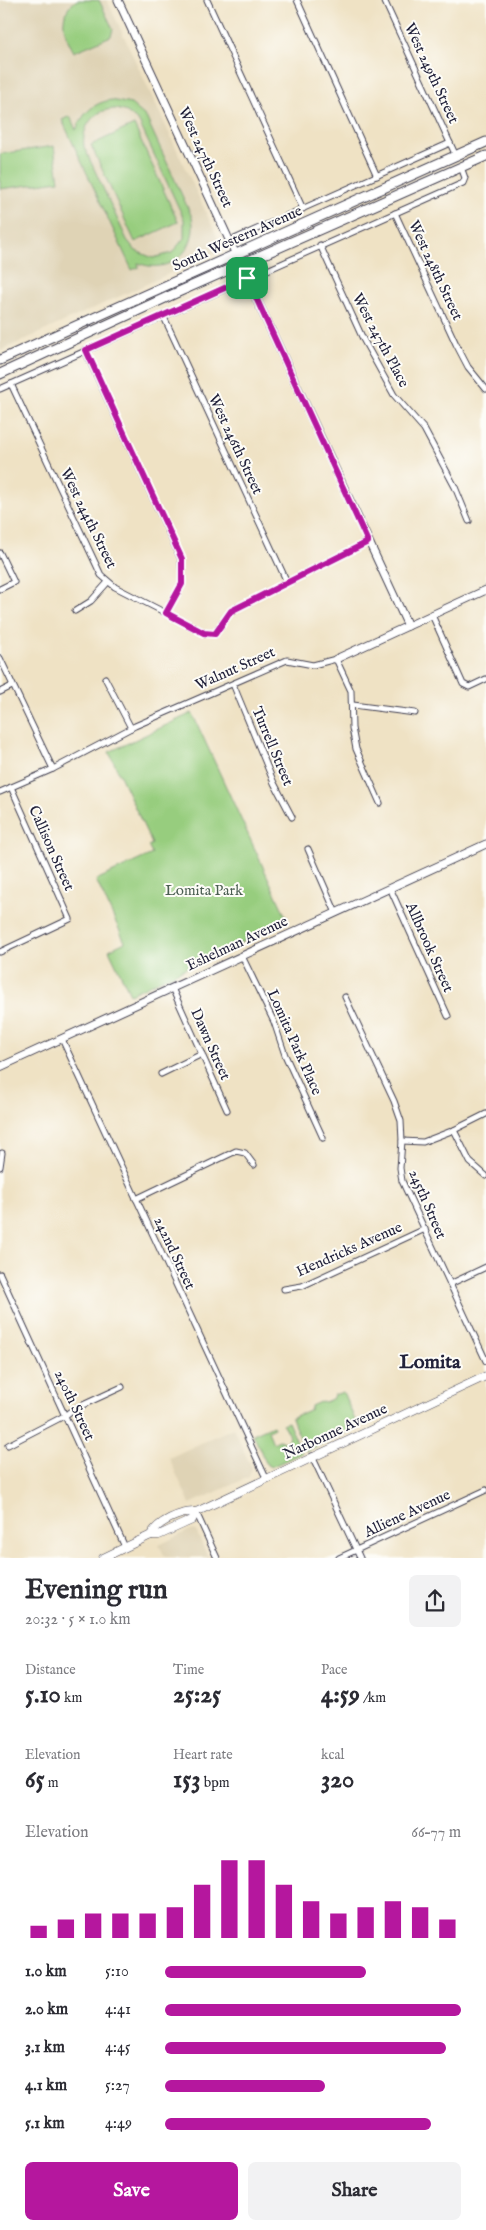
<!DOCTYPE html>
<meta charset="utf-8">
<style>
body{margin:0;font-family:"IM FELL English",serif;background:#f2f2f3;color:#2b2b33;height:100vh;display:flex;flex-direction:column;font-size:19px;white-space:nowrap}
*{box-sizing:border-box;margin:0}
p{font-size:16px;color:#7c7c81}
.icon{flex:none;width:28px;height:28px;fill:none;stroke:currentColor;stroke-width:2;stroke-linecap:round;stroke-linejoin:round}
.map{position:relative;height:1558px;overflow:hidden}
.sheet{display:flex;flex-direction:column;background:#fff;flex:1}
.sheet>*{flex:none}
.pin{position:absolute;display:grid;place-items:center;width:42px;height:42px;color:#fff;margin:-21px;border-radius:10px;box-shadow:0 2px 8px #0006}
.round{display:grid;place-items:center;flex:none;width:52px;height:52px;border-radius:8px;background:#f2f2f3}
.headline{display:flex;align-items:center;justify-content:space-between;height:85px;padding:0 25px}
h1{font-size:28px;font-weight:800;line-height:38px}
.stats{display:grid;grid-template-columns:repeat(3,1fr);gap:8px;height:85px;padding:5px 25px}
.stats div{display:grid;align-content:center}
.stats b{font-size:25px;font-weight:800}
.stats small{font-size:14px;font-weight:400}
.stats p{font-size:14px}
.chart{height:140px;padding:10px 25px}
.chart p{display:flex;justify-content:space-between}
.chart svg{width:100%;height:90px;margin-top:5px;stroke:#b5179e;stroke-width:6}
.cta{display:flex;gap:10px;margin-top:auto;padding:10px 25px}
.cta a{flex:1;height:58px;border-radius:8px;background:#b5179e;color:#fff;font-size:20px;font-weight:800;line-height:58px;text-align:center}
.cta a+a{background:#f2f2f3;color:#2b2b33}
ul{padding:0 25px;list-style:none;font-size:16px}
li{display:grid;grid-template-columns:80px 60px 1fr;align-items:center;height:38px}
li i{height:12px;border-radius:6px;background:#b5179e}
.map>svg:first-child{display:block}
.built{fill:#dfd3b5}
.green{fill:#97cd7e;stroke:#5c785c;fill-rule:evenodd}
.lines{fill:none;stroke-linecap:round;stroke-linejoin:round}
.minor-casing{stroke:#413f50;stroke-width:7}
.tertiary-casing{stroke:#413f50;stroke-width:9}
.secondary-casing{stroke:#413f50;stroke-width:9}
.primary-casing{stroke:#413f50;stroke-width:11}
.minor{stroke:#fff;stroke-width:5}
.tertiary{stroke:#fff;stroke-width:7}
.secondary{stroke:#fff;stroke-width:8}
.primary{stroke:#fff;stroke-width:9}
.route-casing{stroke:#fff;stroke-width:10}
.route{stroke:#b5179e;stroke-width:6}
.labels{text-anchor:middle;stroke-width:4;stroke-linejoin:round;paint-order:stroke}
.street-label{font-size:15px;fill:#22223b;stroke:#fdfcf7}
.park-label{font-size:15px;fill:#4b5e52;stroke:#fdfcf7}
.district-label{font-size:20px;font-weight:bold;fill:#22223b;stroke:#fdfcf7}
</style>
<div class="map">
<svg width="486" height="1558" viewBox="0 0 486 1558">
<rect width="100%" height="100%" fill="#fdfcf7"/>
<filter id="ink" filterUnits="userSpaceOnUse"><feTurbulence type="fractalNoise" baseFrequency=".02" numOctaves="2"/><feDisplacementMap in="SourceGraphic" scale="10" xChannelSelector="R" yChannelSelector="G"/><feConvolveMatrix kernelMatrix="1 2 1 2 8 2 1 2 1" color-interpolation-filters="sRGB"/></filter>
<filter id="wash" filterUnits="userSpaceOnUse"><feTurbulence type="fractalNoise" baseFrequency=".0096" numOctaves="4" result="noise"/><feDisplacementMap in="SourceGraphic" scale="20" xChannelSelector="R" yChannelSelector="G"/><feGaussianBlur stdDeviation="1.12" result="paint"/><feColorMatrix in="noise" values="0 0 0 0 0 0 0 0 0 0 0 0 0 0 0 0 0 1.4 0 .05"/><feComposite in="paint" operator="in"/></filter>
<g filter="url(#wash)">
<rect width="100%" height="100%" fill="#efe2c4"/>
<g class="built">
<path d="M0,0H107L223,249L0,351Z"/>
<path d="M233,1428L252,1468L249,1477L190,1504L169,1458Z"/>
<path d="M190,1530L196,1531L208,1557H165L159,1545Z"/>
</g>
<g class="green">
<path d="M99,0L113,29L111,36L74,52C64,34 56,15 77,0Z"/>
<path d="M111,100L131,104L146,117L192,217C199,250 169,276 138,263L139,267L132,270L62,120L70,116L76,130C83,113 93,103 111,100ZM117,109L127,112L139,122L184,219V238L172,253L153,258L136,251L127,240L84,147C81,126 95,108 117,109Z"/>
<path d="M134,125L178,222L135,242L91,145Z"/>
<path d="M54,146L59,181L0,189V154Z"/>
<path d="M192,713L288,921L130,994L109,950L125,942L96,880L152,854L148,846L152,844L109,752Z"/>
<path d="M343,1392L358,1427L306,1451L291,1418L311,1409V1406L322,1401L325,1402L332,1399L334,1395Z"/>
<path d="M288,1422L302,1453L271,1467L267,1465L253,1434L273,1425L274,1428L268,1431L273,1443L279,1440L286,1443L289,1436L283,1424Z"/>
</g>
</g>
<g filter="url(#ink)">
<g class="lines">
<defs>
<g id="minor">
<path d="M207,0L303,209"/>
<path d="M297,0L377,176"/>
<path d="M384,0L456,156"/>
<path d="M395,213L456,344L468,367L486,389"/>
<path d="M230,241L450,143"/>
<path d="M320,245L363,339L394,395L424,429L455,487L469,521"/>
<path d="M163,315L287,582"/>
<path d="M85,350L181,559L182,584L166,613"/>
<path d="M11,384L101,575L115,587L205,633L215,634L231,611L368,542"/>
<path d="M0,389L463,183L465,178L461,167"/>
<path d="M0,553L14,582L0,589"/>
<path d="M75,611L91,601L108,582"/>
<path d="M432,615L463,684L469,687L486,679"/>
<path d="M0,658L53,769"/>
<path d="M105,678L131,728"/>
<path d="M233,684L274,783L292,817"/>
<path d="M0,692L12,686"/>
<path d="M353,705L415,713"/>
<path d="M0,792L53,769L135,726L287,660L313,665L336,659L351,691L352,728L356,749L380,803"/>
<path d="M308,849L336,913"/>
<path d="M390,888L448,1016"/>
<path d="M0,952L70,919L11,787"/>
<path d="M242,956L274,1022L285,1055L323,1138"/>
<path d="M172,988L227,1110"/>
<path d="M345,997L394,1101L401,1121L402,1141L400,1168L402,1181L486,1361"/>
<path d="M62,1039L266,1478"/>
<path d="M161,1074L202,1054"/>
<path d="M454,1130L470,1162L486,1176"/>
<path d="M402,1141L423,1142L454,1130L486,1114"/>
<path d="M0,1167L2,1153"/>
<path d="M136,1199L236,1151L245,1153L254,1165"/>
<path d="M0,1274L125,1547"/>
<path d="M450,1284L486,1267"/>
<path d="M284,1289L302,1286L425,1229"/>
<path d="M8,1445L66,1415L72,1410L122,1387"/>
<path d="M312,1456L360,1558"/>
<path d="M196,1512L217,1558"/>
<path d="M339,1558L486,1490"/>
</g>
<g id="tertiary">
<path d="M118,0L408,626"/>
<path d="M336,659L486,590"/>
<path d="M0,1067L486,844"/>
</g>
<g id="secondary">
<path d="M151,1535C157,1522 181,1511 196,1512L486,1376"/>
<path d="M103,1558L151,1535H159L192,1520L196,1512"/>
</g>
<g id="primary">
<path d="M0,360L486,142"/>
<path d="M0,374L176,293L486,156"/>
</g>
</defs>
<use href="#minor" class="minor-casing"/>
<use href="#tertiary" class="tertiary-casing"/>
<use href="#secondary" class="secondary-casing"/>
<use href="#primary" class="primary-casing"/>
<use href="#minor" class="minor"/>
<use href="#tertiary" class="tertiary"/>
<use href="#secondary" class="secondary"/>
<use href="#primary" class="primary"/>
</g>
</g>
<g class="lines" filter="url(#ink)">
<defs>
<path id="route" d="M247,278L368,542L231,611L215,634L204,633L166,613L182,584V559L86,350Z"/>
</defs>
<use href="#route" class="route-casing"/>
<use href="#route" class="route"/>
</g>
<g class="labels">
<g class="street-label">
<text transform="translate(432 73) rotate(65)" y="5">West 249th Street</text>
<text transform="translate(206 157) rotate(65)" y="5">West 247th Street</text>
<text transform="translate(237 238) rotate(-24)" y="5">South Western Avenue</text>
<text transform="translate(436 270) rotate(65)" y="5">West 248th Street</text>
<text transform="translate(381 340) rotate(62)" y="5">West 247th Place</text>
<text transform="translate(236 444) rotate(65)" y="5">West 246th Street</text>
<text transform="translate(89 518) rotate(64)" y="5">West 244th Street</text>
<text transform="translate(235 668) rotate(-24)" y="5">Walnut Street</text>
<text transform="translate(273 746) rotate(67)" y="5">Turrell Street</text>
<text transform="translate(52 848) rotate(66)" y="5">Callison Street</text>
<text transform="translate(237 943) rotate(-25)" y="5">Eshelman Avenue</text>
<text transform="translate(430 947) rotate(66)" y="5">Allbrook Street</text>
<text transform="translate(295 1042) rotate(66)" y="5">Lomita Park Place</text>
<text transform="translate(211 1044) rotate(66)" y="5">Dawn Street</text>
<text transform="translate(428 1204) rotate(67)" y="5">245th Street</text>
<text transform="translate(349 1249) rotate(-24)" y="5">Hendricks Avenue</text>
<text transform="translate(175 1253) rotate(65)" y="5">242nd Street</text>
<text transform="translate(75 1405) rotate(65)" y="5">240th Street</text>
<text transform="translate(335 1431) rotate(-25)" y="5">Narbonne Avenue</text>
<text transform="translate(407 1513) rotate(-25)" y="5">Alliene Avenue</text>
</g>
<g class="park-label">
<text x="204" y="895">Lomita Park</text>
</g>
<g class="district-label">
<text x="430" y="1368">Lomita</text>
</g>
</g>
</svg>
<div class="pin" style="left:247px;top:278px;background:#1e9e55"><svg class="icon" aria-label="arrive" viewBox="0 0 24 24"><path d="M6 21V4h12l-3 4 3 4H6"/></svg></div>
</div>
<section class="sheet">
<div class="headline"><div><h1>Evening run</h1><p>20:32 · 5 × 1.0 km</p></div><a class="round"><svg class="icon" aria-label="share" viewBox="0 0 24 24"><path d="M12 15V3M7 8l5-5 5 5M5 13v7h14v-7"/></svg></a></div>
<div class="stats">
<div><p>Distance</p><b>5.10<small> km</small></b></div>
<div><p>Time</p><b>25:25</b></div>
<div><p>Pace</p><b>4:59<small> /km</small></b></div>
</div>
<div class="stats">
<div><p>Elevation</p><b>65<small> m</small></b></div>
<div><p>Heart rate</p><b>153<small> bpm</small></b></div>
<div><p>kcal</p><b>320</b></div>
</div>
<div class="chart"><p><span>Elevation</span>66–77 m</p>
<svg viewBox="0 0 160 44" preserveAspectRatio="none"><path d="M5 44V38M15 44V35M25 44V32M35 44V32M45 44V32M55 44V29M65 44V18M75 44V6M85 44V6M95 44V18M105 44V26M115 44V32M125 44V29M135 44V26M145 44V29M155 44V35"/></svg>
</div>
<ul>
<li><b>1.0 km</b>5:10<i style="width:68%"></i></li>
<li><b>2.0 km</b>4:41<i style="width:100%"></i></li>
<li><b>3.1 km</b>4:45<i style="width:95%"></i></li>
<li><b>4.1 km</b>5:27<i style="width:54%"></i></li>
<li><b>5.1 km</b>4:49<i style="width:90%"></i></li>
</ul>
<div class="cta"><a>Save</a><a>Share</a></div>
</section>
